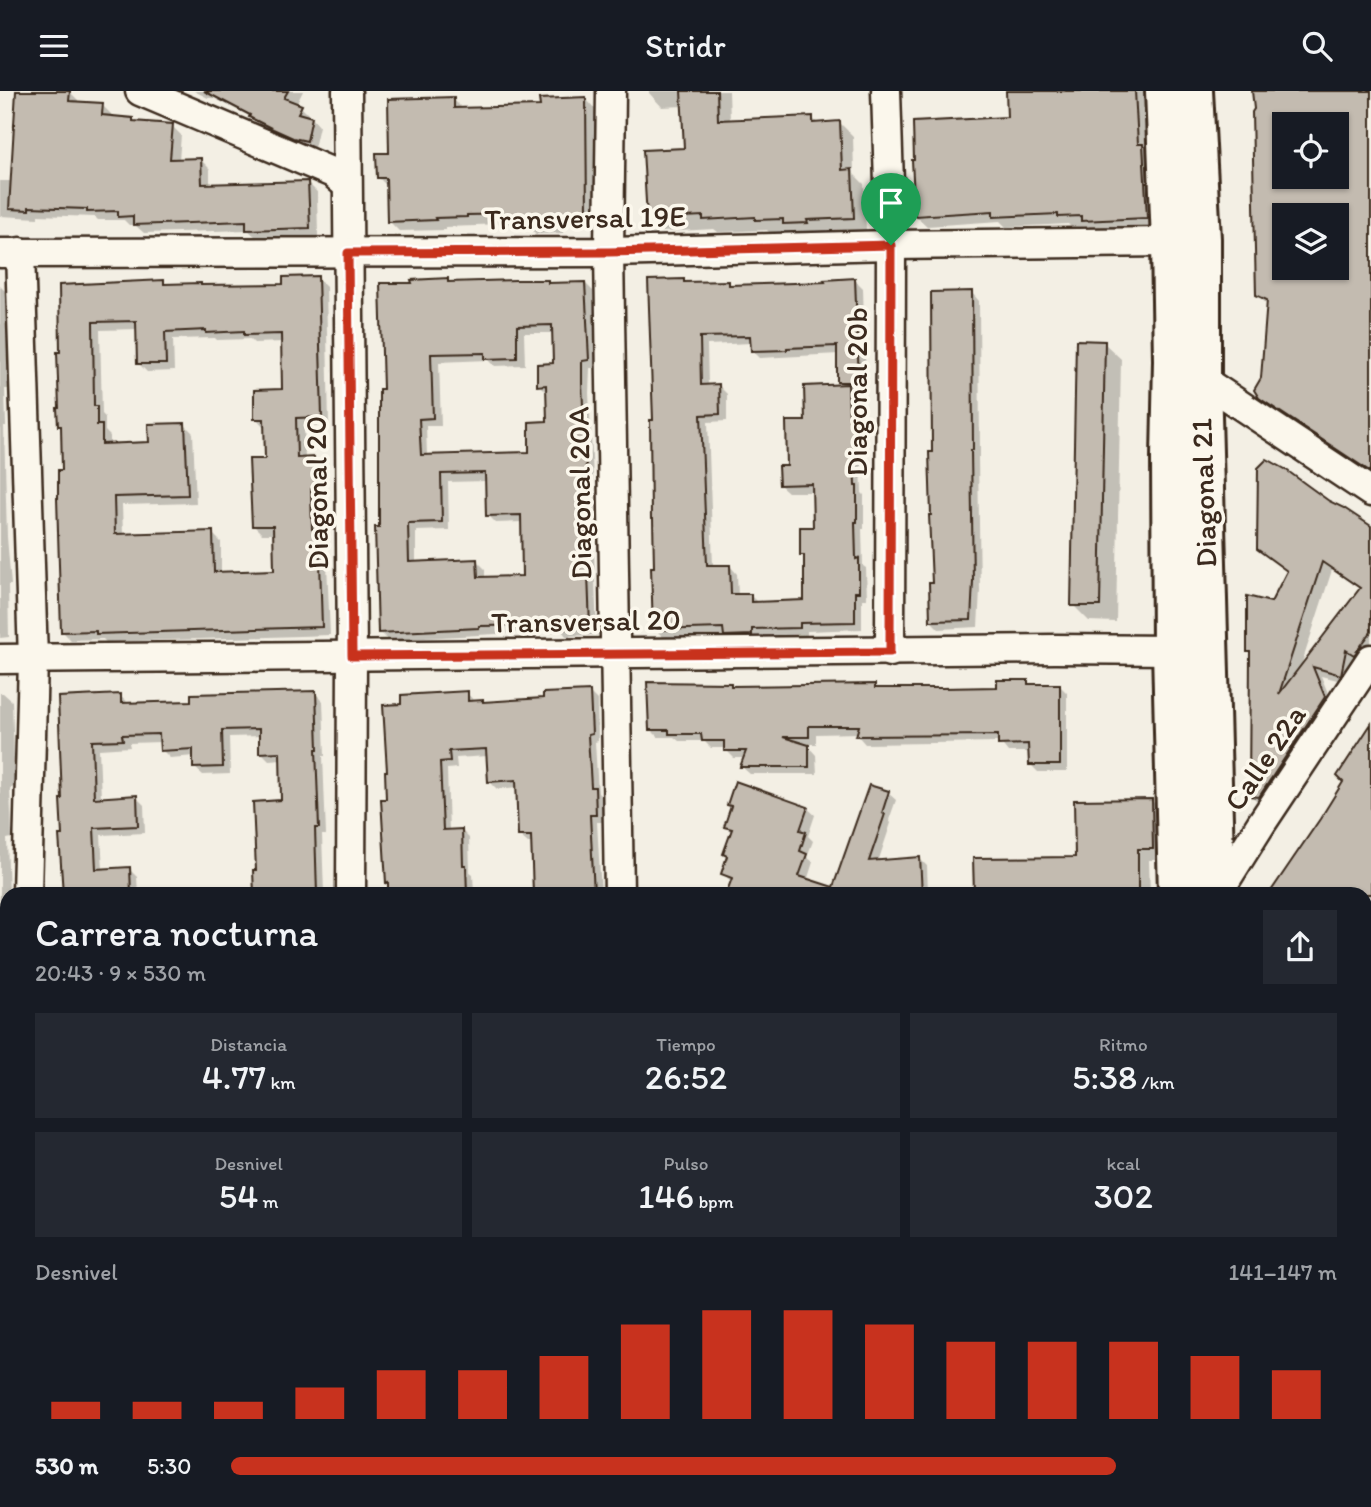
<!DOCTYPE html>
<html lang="es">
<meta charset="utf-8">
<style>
body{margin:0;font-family:Itim,sans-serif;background:#242831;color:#f1f3f6;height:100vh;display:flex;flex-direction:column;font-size:26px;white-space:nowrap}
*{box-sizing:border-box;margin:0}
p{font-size:23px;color:#9ea1a6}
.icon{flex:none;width:38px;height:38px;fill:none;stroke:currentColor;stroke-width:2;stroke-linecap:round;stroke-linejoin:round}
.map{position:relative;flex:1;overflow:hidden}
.details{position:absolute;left:0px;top:796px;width:1372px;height:621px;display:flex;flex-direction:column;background:#171b24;border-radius:21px 21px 0 0;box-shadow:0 2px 5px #0004}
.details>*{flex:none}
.fabs{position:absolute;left:1272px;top:21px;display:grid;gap:14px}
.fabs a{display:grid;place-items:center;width:77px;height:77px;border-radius:0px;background:#171b24;box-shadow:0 2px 5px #0004;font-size:35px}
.pin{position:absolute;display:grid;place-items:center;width:60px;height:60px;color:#fff;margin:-72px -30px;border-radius:50% 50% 50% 0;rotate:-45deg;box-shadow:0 0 7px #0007}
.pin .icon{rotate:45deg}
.round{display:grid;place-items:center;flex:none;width:74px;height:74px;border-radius:0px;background:#242831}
.overview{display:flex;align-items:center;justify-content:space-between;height:119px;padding:0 35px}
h1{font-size:38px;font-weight:600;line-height:52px}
.figures{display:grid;grid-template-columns:repeat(3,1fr);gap:10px;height:119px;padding:7px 35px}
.figures div{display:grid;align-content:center;border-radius:0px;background:#242831;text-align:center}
.figures b{font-size:35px;font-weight:600}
.figures small{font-size:19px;font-weight:400}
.figures p{font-size:19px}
.chart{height:196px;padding:14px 35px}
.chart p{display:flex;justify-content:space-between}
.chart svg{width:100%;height:126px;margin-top:7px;stroke:#c8321e;stroke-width:6}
ul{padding:0 35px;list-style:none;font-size:23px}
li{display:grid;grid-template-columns:112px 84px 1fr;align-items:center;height:52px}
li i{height:18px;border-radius:9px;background:#c8321e}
header{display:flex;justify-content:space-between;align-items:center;height:91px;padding:0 35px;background:#171b24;font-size:32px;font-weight:600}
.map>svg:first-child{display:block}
.shadow{fill:#0003;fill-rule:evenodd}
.building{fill:#c3bbb0;stroke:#3b2a1e;stroke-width:2;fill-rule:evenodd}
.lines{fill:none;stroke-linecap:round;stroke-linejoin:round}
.minor-casing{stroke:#3b2a1e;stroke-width:33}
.highway-casing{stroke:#3b2a1e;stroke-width:44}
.minor{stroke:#fbf7ec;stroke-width:28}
.highway{stroke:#fbf7ec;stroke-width:38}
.route-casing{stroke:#fff;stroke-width:14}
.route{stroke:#c8321e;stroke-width:9}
.labels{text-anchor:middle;stroke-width:7;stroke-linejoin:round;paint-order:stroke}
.street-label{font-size:30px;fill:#3b2a1e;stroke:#fbf7ec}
</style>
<header><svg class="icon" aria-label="menu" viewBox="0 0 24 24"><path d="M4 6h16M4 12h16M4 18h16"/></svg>Stridr<svg class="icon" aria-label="search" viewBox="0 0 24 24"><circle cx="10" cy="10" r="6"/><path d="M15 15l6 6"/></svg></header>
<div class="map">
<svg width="1371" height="1416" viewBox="0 0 1371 1416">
<rect width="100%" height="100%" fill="#f3efe4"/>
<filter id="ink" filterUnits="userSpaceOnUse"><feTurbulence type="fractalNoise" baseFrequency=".0143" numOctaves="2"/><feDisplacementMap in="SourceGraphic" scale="14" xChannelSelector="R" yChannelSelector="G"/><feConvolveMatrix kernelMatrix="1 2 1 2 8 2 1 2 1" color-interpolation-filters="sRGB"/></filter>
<g filter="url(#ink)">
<g class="shadow">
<path d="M18,0H69L78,9V12L102,14L111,23V27L132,29L135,32L172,35L181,44L179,69H201L210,78V95L308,92L317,101L318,145L257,147L248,139L144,142L135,134H129L124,129H98L95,126L38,124V127L0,125V90H12Z"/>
<path d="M194,0H303L296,14L301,16L308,23L307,26L312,27L319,35L314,57L302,54L282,45L258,33L253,27L214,7H208Z"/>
<path d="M649,0H729L730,30L812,27L819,33L840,32L853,45L854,83L864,93L866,140L820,142L798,146L792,141L770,142L767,139L718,141L714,138L662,141L648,127L686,59L684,15L662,16L649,2Z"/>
<path d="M1008,0H1145L1148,59L1153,65L1157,137L1093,140L1089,135L1071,136L1068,133L1006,136L1000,130L927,135L916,125L1009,28Z"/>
<path d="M1254,0H1371V383L1273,318L1260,305L1268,214L1257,204L1256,18ZM1284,33H1337V86H1284ZM1284,124H1337V177H1284Z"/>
<path d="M453,8L463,18L541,17L586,8L595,18L596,133L563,134V142L536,143L525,132L476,134V135L445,136V139L399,140L389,130L388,96L379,87L391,64Z"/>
<path d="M317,187L326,196L329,334L304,335L305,368H313L322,377L323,406H319V441L326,448L330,544L106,551L103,548L71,549L62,540L64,381L63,338L59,335L62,262L61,196L164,191L168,195L203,196L285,195ZM138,238L139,273L147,281L174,280L173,248L215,247L217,249L250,248L254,252L283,251L284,299L256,327L264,336L267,369L254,435L262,443H275L276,481L221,483V451L212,442L123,444L122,414L196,412L193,342L184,333L151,352L110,354V345L105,340V326L102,323L100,239Z"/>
<path d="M447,189L451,193L547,191L550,193L585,192L593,200L596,277H590L589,302L594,409L595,435H593L597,544L566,545L563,541H532L388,549L380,541L381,438L385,300L413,193ZM524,242H554L555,274L539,294L548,303L549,332L531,362L427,365L426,335H441L439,271L489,269L495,275L525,274ZM487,390L488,424L496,432L522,431L524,487L485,488V478L477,470L416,473V440L449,439L448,391Z"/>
<path d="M855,189L863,197L866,298H851L856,303V334L860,338L862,402L864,404V438H862L863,475L866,477L867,508H862V538L807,540V544L759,546V551L733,552L726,544L663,546L655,538V331L684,190L687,193L728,192L732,196L826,193ZM752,252V259L760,267L839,263V291L844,295L807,331L780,394L788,401H814L815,437L802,463L806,467V511L758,512L750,504L738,505L737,483L730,475L713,476L708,331L727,330V303L719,295H708L707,254Z"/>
<path d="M0,195L8,203L10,298H5L6,335H4L7,446L11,494H8L9,546L0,547Z"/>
<path d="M972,202L979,210L980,366H978L980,499L978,536L939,538L931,530L934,494V363Z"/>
<path d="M1104,252L1121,268L1116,531L1089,530L1073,514Z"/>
<path d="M1319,406L1371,437V565L1350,592L1321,585L1334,617L1261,714L1251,704L1272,513L1288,481L1269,467L1259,457ZM1332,479L1361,499L1300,578Z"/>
<path d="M1027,591L1031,595L1059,594L1067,602V681H1038L1030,673V661H1008L1000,651L865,653L858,645L859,642L816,643V653H806L816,664L817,683H750L742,676L746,667H734L726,659V657H711L704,650H679L674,646H658L650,638L730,594L733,597L874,595L878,599L999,598Z"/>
<path d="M589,601L597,609L598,650L595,651L598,702L602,706L603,731H597L601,803H531L535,802L533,752H528L520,745L518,696L497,698L489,690L488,665L456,667L457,677L447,678L449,740L461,739L469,747L470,781L473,783L474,803H388L383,710L388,709L403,615L467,602L475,611L545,609Z"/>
<path d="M0,602H3L12,610L15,696L10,697L12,747L7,748L9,803H7L6,888L7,1045H0Z"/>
<path d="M315,602L323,610L325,665H323L326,744H322L324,803H256L255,780H258L283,711L282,668L269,669L261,661V645L229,646L230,683L203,684L195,677V665L170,667L162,659L161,651L129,652L130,656L99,658L101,708L136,706L144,714L145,742L101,744L103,779L129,778L137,786L138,803H64L61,746L64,745L60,607L120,605L129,613L193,611Z"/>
<path d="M1371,638V865L1365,861V803H1276L1273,800L1345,691Z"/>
<path d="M888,702L896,709L889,729L891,732L878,771L920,768L927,775L928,803H728L732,791L723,783L732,742L726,735L732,716L729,713L807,717L815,724L808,745L813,750L807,766L813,771L807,790L834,799Z"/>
<path d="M1152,710L1164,722V769H1149L1150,803H976L975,769L1077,768Z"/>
<path d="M1365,927L1371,932V1047L1365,1052Z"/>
<path d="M1371,1111V1246L1365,1254V1119Z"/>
<path d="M0,1125H2L7,1130V1237H3L7,1318V1410H12V1416H0Z"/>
<path d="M1365,1266L1371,1270V1367L1365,1361L1368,1351L1365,1349Z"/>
<path d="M63,1410H163L168,1416H64Z"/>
<path d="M213,1410H332V1416H169L213,1414Z"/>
<path d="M386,1410H603L604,1416H386Z"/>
<rect x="651" y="1410" width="223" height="6"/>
<path d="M923,1410H1156V1416H921Z"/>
<path d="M1265,1410H1361L1369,1416H1263Z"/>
</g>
<g class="building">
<path d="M16,0H70L69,10L103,12L102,24L133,27V30L173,33L170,68L201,67L202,93L308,90L310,137L246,139V130L133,134V125L118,126V120L87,121V118L29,116V119L9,118Z"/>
<path d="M204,0H288L284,7L302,14L298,22L312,26L307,50L293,47L273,38L249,26L250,24Z"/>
<path d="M681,0H717L718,29L813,25V32L840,30L842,79L852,78L854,127L807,129L808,132L783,133V128L755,129V126L703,129V125L647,128L643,59L684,57Z"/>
<path d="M1006,0H1135L1138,53H1143L1147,127L1081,130V125L1058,126V123L993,126V120L915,125L912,69H914L913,31L1007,26Z"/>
<path d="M1252,0H1371V381L1259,307L1254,299L1261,287L1267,209L1256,204L1252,21L1254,18ZM1284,33H1337V86H1284ZM1284,124H1337V177H1284Z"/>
<path d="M454,6V17L540,15L539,8L586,6L587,123L554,125V133L524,134V123L467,124V126L435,127L436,129L387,131L386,87H377L376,62H389L388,8Z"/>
<path d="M318,185L322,326L296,327L297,367L314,366L315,398H311L312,438H319L322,536L96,543V540L61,541L57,407H58V379H62L61,335H58L57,317H59L57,261H60L59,194L164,189V193L201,192V194L283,193V186ZM136,230L137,273H166L165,241L206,239V242L244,240V244L281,243L282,298L254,299V328H264L265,368H249L252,435H273L274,479L214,481L213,440L115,443L114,406L188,404L185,332L148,333L149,351L102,353V334H97V315H94L93,231Z"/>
<path d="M448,187V191L516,189H548V192L585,191L589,269L582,270V293L587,400V428H586L590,537L557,538V534L479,535V537L378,542L375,436H379V298H383L380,192H412L411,189ZM552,234L553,272L537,273V295L546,294L547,330L529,331V361L421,364L419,328L433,327L431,263L485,262V268L517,267V235ZM485,382L486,425L521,424L522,485L478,486L477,468L409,471L408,432L442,431L441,383Z"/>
<path d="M855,187L859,291H837V255L787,257V259L751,260L750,245L700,246L701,294L719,293L720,323L701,324L707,474H730L731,503H751V511L804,509V464H800V436H813L812,393L779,394L778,375H787L786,330H805L804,295L848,293L849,328H853L855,395H857V431H855L856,468L859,467V501H855V531L800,532V537L752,538V544L724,545L723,537L653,539L651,476H654L653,428H651L650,329H653L648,189L684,188V191L729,190V194L825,191L824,189Z"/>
<path d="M972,200L973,359H971L973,490L971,529L930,530L929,492H932L929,424H931L929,361H932L931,201Z"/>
<path d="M1076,249L1105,250L1100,515H1071Z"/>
<path d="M1267,368L1285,378L1329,410L1344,417L1371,435V541L1354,564L1346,559L1341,584L1313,576L1325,606L1259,706L1249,705L1250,561H1247V505L1271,511L1287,480L1257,458L1258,377ZM1322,471L1360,497L1279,603Z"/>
<path d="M997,589H1028V593H1060V674H1029L1028,653L998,654V644L856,645L859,635H809V646H783L809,654V676H740L746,660H724V650H702L701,643H669V639H649L647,591L731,592V595L875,593V597H942L997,596Z"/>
<path d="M316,600L318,658H316L319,737H315L317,803H254L253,779H256L253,711L281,709L280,661L259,662V638L222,639L223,676L193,677V658L160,660L159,643L122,644L123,649L92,650L94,707L137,704L138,735L94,737L96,778L130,776L131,803H63L59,744H62L60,708H62L58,606L121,603V612L191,610V603Z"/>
<path d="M468,600V610L483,609V611L543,607V602L590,600L592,643L588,644L591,696H595L596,724H590L594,803H533L531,745H518L516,689L488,691L486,658L449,660L450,670L440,671L443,739L462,738L463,774H466L467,803H388V791L386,792L381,708H386L385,680H387L383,614L401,613V604Z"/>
<path d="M1371,633V803H1269L1320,728L1343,691L1337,685Z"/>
<path d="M735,690L808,716L800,739L806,741L800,760L807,763L799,785L833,796L869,694L889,700L882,722L885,723L869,770L920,766L922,803H726L732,787L721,783L727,765L723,763L732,738L724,736L731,715L727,714Z"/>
<path d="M1152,708L1153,758H1138V803H974L973,767L1075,766L1074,709Z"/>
</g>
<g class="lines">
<defs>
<g id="minor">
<path d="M140,0L333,82L347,94"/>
<path d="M347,0L352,565L351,803"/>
<path d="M611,0L609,161L619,803"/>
<path d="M886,0L891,154L890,561"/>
<path d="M20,161L33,568L27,803"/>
<path d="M0,162L609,161L891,154L1171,151"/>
<path d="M1201,288L1371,401"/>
<path d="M0,568L1055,558L1172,559"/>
<path d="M1217,803L1261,733L1371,568"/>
<path d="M1365,896L1371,900"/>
<path d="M1365,1071L1371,1062"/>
<path d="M0,1092H7"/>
<path d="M1365,1378L1371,1382"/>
<path d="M28,1410L29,1416"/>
<path d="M354,1410V1416"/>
<path d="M890,1410V1416"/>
<path d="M622,1416V1410"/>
</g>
<g id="highway">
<path d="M1165,0L1171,151L1173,269L1171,367L1172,559L1178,803"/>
<path d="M1193,0L1201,148V288L1215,803"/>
<path d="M1179,1416V1410"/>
<path d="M1223,1416V1410"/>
</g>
</defs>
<use href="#minor" class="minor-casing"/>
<use href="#highway" class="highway-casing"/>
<use href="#minor" class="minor"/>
<use href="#highway" class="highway"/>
</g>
</g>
<g class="lines" filter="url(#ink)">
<defs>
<path id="route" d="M891,154L890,561L352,565L348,162L609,161Z"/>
</defs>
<use href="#route" class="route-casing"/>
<use href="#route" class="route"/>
</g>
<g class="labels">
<g class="street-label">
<text transform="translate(585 127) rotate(-1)" y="10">Transversal 19E</text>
<text transform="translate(857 301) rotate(-90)" y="10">Diagonal 20b</text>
<text transform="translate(317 402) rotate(-91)" y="10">Diagonal 20</text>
<text transform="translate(580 402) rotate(-91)" y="10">Diagonal 20A</text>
<text transform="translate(1204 402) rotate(-92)" y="10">Diagonal 21</text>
<text transform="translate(586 530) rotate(-1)" y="10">Transversal 20</text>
<text transform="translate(1265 667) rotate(-56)" y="10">Calle 22a</text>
</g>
</g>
</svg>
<div class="fabs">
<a><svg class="icon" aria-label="locate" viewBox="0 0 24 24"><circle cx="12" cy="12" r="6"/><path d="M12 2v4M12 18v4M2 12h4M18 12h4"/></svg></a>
<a><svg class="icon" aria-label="layers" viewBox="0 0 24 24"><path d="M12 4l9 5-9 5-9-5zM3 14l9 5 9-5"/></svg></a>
</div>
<div class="pin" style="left:891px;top:154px;background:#1e9e55"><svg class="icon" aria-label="arrive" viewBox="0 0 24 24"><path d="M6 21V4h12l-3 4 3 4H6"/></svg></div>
<section class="details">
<div class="overview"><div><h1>Carrera nocturna</h1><p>20:43 · 9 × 530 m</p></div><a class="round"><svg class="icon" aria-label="share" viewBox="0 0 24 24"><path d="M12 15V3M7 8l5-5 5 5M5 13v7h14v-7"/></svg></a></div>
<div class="figures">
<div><p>Distancia</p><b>4.77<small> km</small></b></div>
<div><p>Tiempo</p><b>26:52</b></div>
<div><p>Ritmo</p><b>5:38<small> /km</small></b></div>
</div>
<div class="figures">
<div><p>Desnivel</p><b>54<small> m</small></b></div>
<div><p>Pulso</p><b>146<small> bpm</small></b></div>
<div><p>kcal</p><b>302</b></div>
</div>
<div class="chart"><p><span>Desnivel</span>141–147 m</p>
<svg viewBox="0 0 160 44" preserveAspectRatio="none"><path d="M5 44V38M15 44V38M25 44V38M35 44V33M45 44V27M55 44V27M65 44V22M75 44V11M85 44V6M95 44V6M105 44V11M115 44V17M125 44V17M135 44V17M145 44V22M155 44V27"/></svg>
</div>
<ul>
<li><b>530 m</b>5:30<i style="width:80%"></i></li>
</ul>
</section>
</div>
